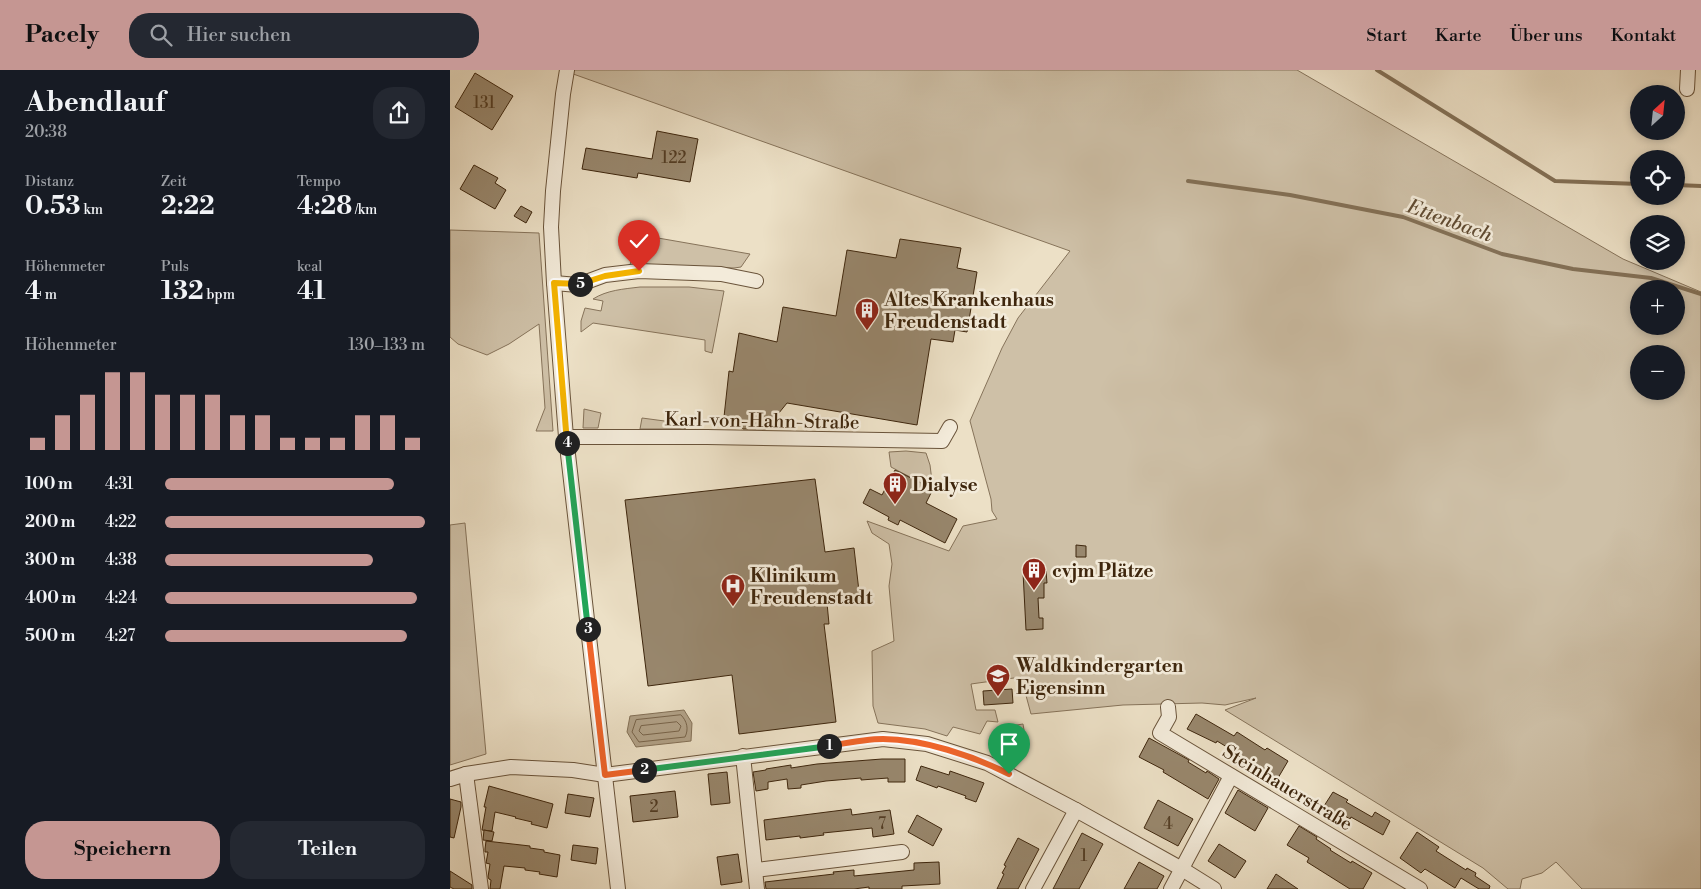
<!DOCTYPE html>
<html lang="de">
<meta charset="utf-8">
<style>
body{margin:0;font-family:"Libre Bodoni",serif;background:#242831;color:#f1f3f6;height:100vh;display:flex;flex-direction:column;font-size:19px;white-space:nowrap}
*{box-sizing:border-box;margin:0}
p{font-size:16px;color:#9ea1a6}
.icon{flex:none;width:28px;height:28px;fill:none;stroke:currentColor;stroke-width:2;stroke-linecap:round;stroke-linejoin:round}
.map{position:relative;flex:1;overflow:hidden}
.details{display:flex;flex-direction:column;background:#171b24;width:450px}
.details>*{flex:none}
.needle{width:32px;rotate:27deg}
.tools{position:absolute;left:1180px;top:15px;display:grid;gap:10px}
.tools a{display:grid;place-items:center;width:55px;height:55px;border-radius:50%;background:#171b24;box-shadow:0 2px 8px #0003;font-size:25px}
.pin{position:absolute;display:grid;place-items:center;width:42px;height:42px;color:#fff;margin:-51px -21px;border-radius:50% 50% 50% 0;rotate:-45deg;box-shadow:0 0 5px #0007}
.pin .icon{rotate:45deg}
.km{position:absolute;width:25px;height:25px;margin:-12px;border-radius:50%;background:#222;color:#fff;font-size:14px;line-height:25px;text-align:center}
.round{display:grid;place-items:center;flex:none;width:52px;height:52px;border-radius:20px;background:#242831}
.head{display:flex;align-items:center;justify-content:space-between;height:85px;padding:0 25px}
h1{font-size:28px;font-weight:700;line-height:38px}
.stats{display:grid;grid-template-columns:repeat(3,1fr);gap:8px;height:85px;padding:5px 25px}
.stats div{display:grid;align-content:center}
.stats b{font-size:25px;font-weight:700}
.stats small{font-size:14px;font-weight:400}
.stats p{font-size:14px}
.chart{height:140px;padding:10px 25px}
.chart p{display:flex;justify-content:space-between}
.chart svg{width:100%;height:90px;margin-top:5px;stroke:#c59692;stroke-width:6}
.button{display:flex;gap:10px;margin-top:auto;padding:10px 25px}
.button a{flex:1;height:58px;border-radius:20px;background:#c59692;color:#111;font-size:20px;font-weight:700;line-height:58px;text-align:center}
.button a+a{background:#242831;color:#f1f3f6}
ul{padding:0 25px;list-style:none;font-size:16px}
li{display:grid;grid-template-columns:80px 60px 1fr;align-items:center;height:38px}
li i{height:12px;border-radius:6px;background:#c59692}
header{display:flex;align-items:center;gap:30px;box-sizing:border-box;height:70px;padding:0 25px;background:#c59692;color:#111}
header strong{font-size:24px}
nav{display:flex;gap:28px;margin-inline-start:auto;font-size:18px}
.search{width:350px;height:45px;background:#242831;display:flex;align-items:center;gap:12px;box-sizing:border-box;padding:0 18px;border-radius:20px;color:#9ea1a6;font-size:19px}
main{display:flex;flex:1;min-height:0}
.map>svg:first-child{display:block}
.green{fill:#cec0a7;stroke:#86735a;fill-rule:evenodd}
.water{fill:#b1a187;stroke:#837056}
.lines{fill:none;stroke-linecap:round;stroke-linejoin:round}
.shore{stroke:#78644a;stroke-width:1}
.stream{stroke:#837056;stroke-width:4}
.building{fill:#98876d;stroke:#3e260d}
.street-casing{stroke:#6a543b;stroke-width:16}
.street{stroke:#f3ebda;stroke-width:14}
.split-1-casing{stroke:#fff;stroke-width:10}
.split-2-casing{stroke:#fff;stroke-width:10}
.split-3-casing{stroke:#fff;stroke-width:10}
.split-4-casing{stroke:#fff;stroke-width:10}
.split-5-casing{stroke:#fff;stroke-width:10}
.split-6-casing{stroke:#fff;stroke-width:10}
.split-1{stroke:#f0652b;stroke-width:6}
.split-2{stroke:#22a559;stroke-width:6}
.split-3{stroke:#f0652b;stroke-width:6}
.split-4{stroke:#22a559;stroke-width:6}
.split-5{stroke:#f5b400;stroke-width:6}
.split-6{stroke:#f5b400;stroke-width:6}
.labels{text-anchor:middle;stroke-width:5;stroke-linejoin:round;paint-order:stroke}
.number-label{font-size:16px;fill:#543e25}
.poi-label{font-size:19px;font-weight:bold;fill:#3e260d;stroke:#f3ebda;text-anchor:start}
.street-label{font-size:19px;fill:#3e260d;stroke:#f3ebda}
.water-label{font-size:20px;font-style:italic;fill:#604b32;stroke:#f3ebda}
</style>
<header>
<strong>Pacely</strong>
<div class="search"><svg class="icon" aria-label="search" viewBox="0 0 24 24"><circle cx="10" cy="10" r="6"/><path d="M15 15l6 6"/></svg>Hier suchen</div>
<nav><a>Start</a><a>Karte</a><a>Über uns</a><a>Kontakt</a></nav>
</header>
<main>
<section class="details">
<div class="head"><div><h1>Abendlauf</h1><p>20:38</p></div><a class="round"><svg class="icon" aria-label="share" viewBox="0 0 24 24"><path d="M12 15V3M7 8l5-5 5 5M5 13v7h14v-7"/></svg></a></div>
<div class="stats">
<div><p>Distanz</p><b>0.53<small> km</small></b></div>
<div><p>Zeit</p><b>2:22</b></div>
<div><p>Tempo</p><b>4:28<small> /km</small></b></div>
</div>
<div class="stats">
<div><p>Höhenmeter</p><b>4<small> m</small></b></div>
<div><p>Puls</p><b>132<small> bpm</small></b></div>
<div><p>kcal</p><b>41</b></div>
</div>
<div class="chart"><p><span>Höhenmeter</span>130–133 m</p>
<svg viewBox="0 0 160 44" preserveAspectRatio="none"><path d="M5 44V38M15 44V27M25 44V17M35 44V6M45 44V6M55 44V17M65 44V17M75 44V17M85 44V27M95 44V27M105 44V38M115 44V38M125 44V38M135 44V27M145 44V27M155 44V38"/></svg>
</div>
<ul>
<li><b>100 m</b>4:31<i style="width:88%"></i></li>
<li><b>200 m</b>4:22<i style="width:100%"></i></li>
<li><b>300 m</b>4:38<i style="width:80%"></i></li>
<li><b>400 m</b>4:24<i style="width:97%"></i></li>
<li><b>500 m</b>4:27<i style="width:93%"></i></li>
</ul>
<div class="button"><a>Speichern</a><a>Teilen</a></div>
</section>
<div class="map">
<svg width="1251" height="819" viewBox="0 0 1251 819">
<rect width="100%" height="100%" fill="#ece0c6"/>
<filter id="stains"><feTurbulence type="fractalNoise" baseFrequency=".004" numOctaves="4"/><feColorMatrix values="0 0 0 0 .2 0 0 0 0 .09 0 0 0 0 .02 0 0 0 .5 -.17"/></filter>
<radialGradient id="worn" r=".72"><stop offset=".6" stop-color="#630" stop-opacity="0"/><stop offset="1" stop-color="#630" stop-opacity=".3"/></radialGradient>
<g class="green">
<path d="M112,0H847L1173,189L1251,222V819H1132L1106,792L1092,803L1072,809L1070,819H1058L1033,798L775,640L806,628L775,635L752,633L673,635L581,644L571,607L521,614L526,640H545L548,652L537,651L530,664L503,657L497,666L475,659L428,653L423,636L422,581L444,571L439,516L442,494L439,474L422,463L417,451L499,481L513,456L547,449L542,441L541,429L520,351L552,278L568,248L620,181ZM1189,219H1226V256H1189ZM1189,284H1226V321H1189Z"/>
<path d="M0,160L89,163L103,361H86L95,338L89,254L59,274L37,285L8,274L0,267Z"/>
<path d="M185,164L300,184L291,197L284,198L239,196H180Z"/>
<path d="M190,217H239L274,221L262,283L255,281V270L143,253L131,262V251L135,238L151,241L153,231L143,229C157,220 174,219 190,217Z"/>
<path d="M134,339L151,343L148,358H133Z"/>
<path d="M192,348L237,354L235,359H190Z"/>
<path d="M456,381L476,383L480,395L483,419L441,397L439,382Z"/>
<path d="M15,453L36,684L0,695V455Z"/>
<path d="M573,654L574,660L562,694L556,691L566,663L559,660L561,656Z"/>
</g>
<path class="water" d="M234,640L242,653L241,671L186,677L177,662L180,646Z"/>
<g class="lines">
<g class="shore">
<path d="M231,645C237,651 239,659 235,667L189,672L182,662L186,650Z"/>
<path d="M227,652L231,656L229,661L193,665L189,661L191,656Z"/>
</g>
<g class="stream">
<path d="M927,0L1105,111L1189,114"/>
<path d="M738,111L840,125L953,147L1052,184L1123,199L1201,208L1251,224"/>
<path d="M1226,115L1251,116"/>
</g>
</g>
<g class="building">
<path d="M25,3L63,26L42,60L5,37Z"/>
<path d="M207,61L248,69L240,112L188,103L187,108L132,99L136,78L202,89Z"/>
<path d="M24,95L48,108L45,113L56,120L45,139L10,119Z"/>
<path d="M71,136L82,142L76,153L64,146Z"/>
<path d="M450,169L511,178L507,198L527,202L517,262L505,260L503,272L481,269L467,355L337,333L316,359H293L291,357L273,356L279,301L283,302L289,263L327,272L333,237L386,246L397,180L446,188Z"/>
<path d="M445,400L483,419L476,433L507,449L495,473L450,450L448,455L438,450L439,447L413,433L420,419L432,425Z"/>
<path d="M365,409L375,482L404,478L410,530L398,532V531L377,533L379,554H374L386,652L289,664L282,605L198,616L175,430Z"/>
<path d="M626,475L636,476V487H626Z"/>
<path d="M596,501L597,513H594V528H588L589,548H593V559L576,560L573,502Z"/>
<path d="M562,619L563,633L534,635L533,621Z"/>
<path d="M746,644L784,666L787,662L815,680L817,678L838,691L828,708L767,671L766,673L737,659Z"/>
<path d="M699,668L739,690L738,692L756,703L757,701L769,709L758,729L713,702L714,700L689,687Z"/>
<path d="M432,689H455V712H438V708L411,710V708L376,711L351,715V718L338,719L337,709L318,712V719L306,721L303,702L316,700V699L341,695V698L367,694Z"/>
<path d="M471,696L499,705L500,701L534,713L526,732L515,728L516,726L488,716L487,718L466,710Z"/>
<path d="M277,702L280,733L261,735L258,704Z"/>
<path d="M39,716L103,734L97,758L81,754L82,752L65,748L66,747L45,742L42,761L32,760L36,737H34Z"/>
<path d="M788,720L818,738L805,761L775,743Z"/>
<path d="M225,721L228,747L183,752L180,726Z"/>
<path d="M883,722L898,730L896,732L922,747L925,742L940,751L933,765L901,747L900,749L890,743L889,745L874,736Z"/>
<path d="M118,724L144,728L140,747L115,743Z"/>
<path d="M0,729L11,732V737L4,768L0,767Z"/>
<path d="M708,730L743,749L728,776L694,758Z"/>
<path d="M401,739L402,745L440,740L444,764L423,767L422,758L373,763L374,765L350,768V766L316,770L314,750Z"/>
<path d="M467,745L492,759L483,776L458,762Z"/>
<path d="M849,756L867,767L866,769L881,779L880,780L901,793L902,791L922,803L913,819H900L857,792L859,788L837,775Z"/>
<path d="M34,760L44,762L42,771L33,770Z"/>
<path d="M967,762L989,777L986,781L1016,800L1017,798L1026,803L1025,806L1040,816L1039,819H1029L1011,808L1005,818L975,799L971,803L950,788Z"/>
<path d="M632,763L653,774L629,819H603Z"/>
<path d="M568,768L589,779L568,819H547L554,804L552,803L556,796L554,795Z"/>
<path d="M36,771L80,776V778L94,780V782L110,785L107,807L89,804L90,802L75,800V798L54,796L50,819H40L41,810L39,809L38,807L40,794L36,793L38,782H35V779Z"/>
<path d="M769,774L796,791L785,808L758,791Z"/>
<path d="M123,775L148,778L146,794L121,790Z"/>
<path d="M288,784L292,812L271,815L267,787Z"/>
<path d="M489,792L490,814L452,816V819H419V817L404,819H316L315,812L384,804L383,802L404,800V806L464,800V793Z"/>
<path d="M689,792L714,806L707,819H674Z"/>
<path d="M0,801L22,815V819H4L0,817Z"/>
<path d="M826,804L848,819H817Z"/>
</g>
<g class="lines">
<defs>
<g id="street">
<path d="M117,0L113,24L103,121L101,157L104,213L116,367L168,819"/>
<path d="M1237,19L1238,0"/>
<path d="M104,213L128,215L155,205L189,201L271,204L306,211"/>
<path d="M116,367H257L492,371L500,357"/>
<path d="M718,637L719,647L710,663L970,819"/>
<path d="M293,686L307,819"/>
<path d="M16,704L31,819"/>
<path d="M0,709L16,704L61,697L123,700L155,705L433,669L477,674L537,693L626,740L732,799L764,819"/>
<path d="M306,800L452,782"/>
<path d="M583,819L626,740"/>
<path d="M721,819L781,706"/>
</g>
</defs>
<use href="#street" class="street-casing"/>
<use href="#street" class="street"/>
</g>
<g class="lines">
<defs>
<path id="split-1" d="M379,676C396,673 415,669 433,669C473,669 523,686 559,704"/>
<path id="split-2" d="M194,700L379,676"/>
<path id="split-3" d="M138,559L155,705L194,700"/>
<path id="split-4" d="M117,373L138,559"/>
<path id="split-5" d="M117,373L104,213L130,214"/>
<path id="split-6" d="M130,214L155,206L189,201"/>
</defs>
<use href="#split-1" class="split-1-casing"/>
<use href="#split-2" class="split-2-casing"/>
<use href="#split-3" class="split-3-casing"/>
<use href="#split-4" class="split-4-casing"/>
<use href="#split-5" class="split-5-casing"/>
<use href="#split-6" class="split-6-casing"/>
<use href="#split-1" class="split-1"/>
<use href="#split-2" class="split-2"/>
<use href="#split-3" class="split-3"/>
<use href="#split-4" class="split-4"/>
<use href="#split-5" class="split-5"/>
<use href="#split-6" class="split-6"/>
</g>
<defs>
<symbol id="building-pin" viewBox="-11 -11 22 30"><path d="M0 17L-7.5 6A9.5 9.5 0 1 1 7.5 6Z" fill="#8f2418" stroke="#f3ebda"/><path d="M-4-6H4V6H1V3H-1V6H-4ZM-2.5-4.3h1.7v1.8h-1.7ZM.8-4.3h1.7v1.8H.8ZM-2.5-1h1.7V.8h-1.7ZM.8-1h1.7V.8H.8Z" fill="#fff"/></symbol>
<symbol id="hospital-pin" viewBox="-11 -11 22 30"><path d="M0 17L-7.5 6A9.5 9.5 0 1 1 7.5 6Z" fill="#8f2418" stroke="#f3ebda"/><path d="M-5-5h3v3.5h4V-5h3V5h-3V1.5h-4V5h-3Z" fill="#fff"/></symbol>
<symbol id="school-pin" viewBox="-11 -11 22 30"><path d="M0 17L-7.5 6A9.5 9.5 0 1 1 7.5 6Z" fill="#8f2418" stroke="#f3ebda"/><path d="M0-5L7-2L0 1L-7-2ZM-4 1L0 2.5L4 1V4Q0 6-4 4Z" fill="#fff"/></symbol>
</defs>
<g fill-rule="evenodd">
<use href="#building-pin" x="403" y="226" width="28" height="38"/>
<use href="#building-pin" x="431" y="400" width="28" height="38"/>
<use href="#building-pin" x="570" y="486" width="28" height="38"/>
<use href="#hospital-pin" x="269" y="502" width="28" height="38"/>
<use href="#school-pin" x="534" y="592" width="28" height="38"/>
</g>
<g class="labels">
<g class="number-label">
<text x="34" y="38">131</text>
<text x="224" y="93">122</text>
<text x="204" y="742">2</text>
<text x="432" y="759">7</text>
<text x="718" y="759">4</text>
<text x="634" y="791">1</text>
</g>
<g class="poi-label">
<text x="434" y="236">Altes Krankenhaus<tspan x="434" dy="22">Freudenstadt</tspan></text>
<text x="462" y="421">Dialyse</text>
<text x="602" y="507">cvjm Plätze</text>
<text x="300" y="512">Klinikum<tspan x="300" dy="22">Freudenstadt</tspan></text>
<text x="566" y="602">Waldkindergarten<tspan x="566" dy="22">Eigensinn</tspan></text>
</g>
<g class="street-label">
<text transform="translate(312 350) rotate(1)" y="7">Karl-von-Hahn-Straße</text>
<text transform="translate(838 717) rotate(31)" y="7">Steinhauerstraße</text>
</g>
<g class="water-label">
<text transform="translate(1000 150) rotate(20)" y="7">Ettenbach</text>
</g>
</g>
<rect width="100%" height="100%" filter="url(#stains)"/>
<rect width="100%" height="100%" fill="url(#worn)"/>
</svg>
<div class="tools">
<a><svg class="needle" viewBox="-14 -14 28 28"><path d="M0-13l5 13h-10z" fill="#e53935"/><path d="M0 13l5-13h-10z" fill="#9ea1a6"/></svg></a>
<a><svg class="icon" aria-label="locate" viewBox="0 0 24 24"><circle cx="12" cy="12" r="6"/><path d="M12 2v4M12 18v4M2 12h4M18 12h4"/></svg></a>
<a><svg class="icon" aria-label="layers" viewBox="0 0 24 24"><path d="M12 4l9 5-9 5-9-5zM3 14l9 5 9-5"/></svg></a>
<a>+</a>
<a>−</a>
</div>
<div class="pin" style="left:559px;top:704px;background:#1e9e55"><svg class="icon" aria-label="arrive" viewBox="0 0 24 24"><path d="M6 21V4h12l-3 4 3 4H6"/></svg></div>
<div class="pin" style="left:189px;top:201px;background:#d93025"><svg class="icon" aria-label="check" viewBox="0 0 24 24"><path d="M5 12l5 5 9-10"/></svg></div>
<b class="km" style="left:379px;top:676px">1</b>
<b class="km" style="left:194px;top:700px">2</b>
<b class="km" style="left:138px;top:559px">3</b>
<b class="km" style="left:117px;top:373px">4</b>
<b class="km" style="left:130px;top:214px">5</b>
</div>
</main>
